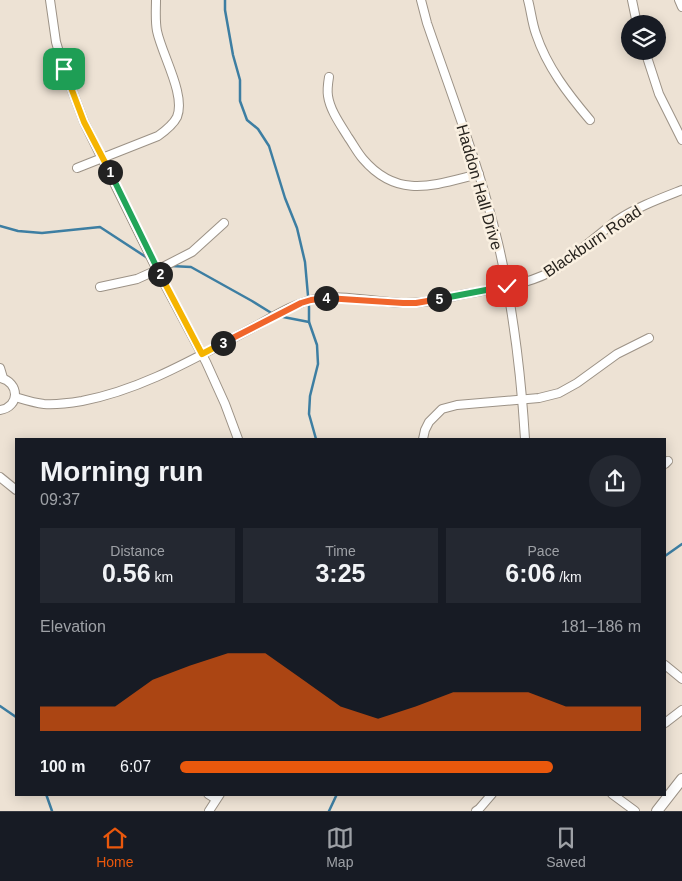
<!DOCTYPE html>
<meta charset="utf-8">
<style>
body{margin:0;font-family:Helvetica,sans-serif;background:#242831;color:#f1f3f6;height:100vh;display:flex;flex-direction:column;font-size:19px;white-space:nowrap}
*{box-sizing:border-box;margin:0}
p{font-size:16px;color:#9ea1a6}
.icon{flex:none;width:28px;height:28px;fill:none;stroke:currentColor;stroke-width:2;stroke-linecap:round;stroke-linejoin:round}
.map{position:relative;flex:1;overflow:hidden}
.panel{position:absolute;left:15px;top:438px;width:651px;height:358px;display:flex;flex-direction:column;background:#171b24;border-radius:0px;box-shadow:0 2px 12px #0003}
.panel>*{flex:none}
.tools{position:absolute;left:621px;top:15px;display:grid;gap:10px}
.tools a{display:grid;place-items:center;width:45px;height:45px;border-radius:50%;background:#171b24;box-shadow:0 2px 12px #0003;font-size:25px}
.pin{position:absolute;display:grid;place-items:center;width:42px;height:42px;color:#fff;margin:-21px;border-radius:10px;box-shadow:0 2px 8px #0006}
.km{position:absolute;width:25px;height:25px;margin:-12px;border-radius:50%;background:#222;color:#fff;font-size:14px;line-height:25px;text-align:center}
.round{display:grid;place-items:center;flex:none;width:52px;height:52px;border-radius:26px;background:#242831}
.head{display:flex;align-items:center;justify-content:space-between;height:85px;padding:0 25px}
h1{font-size:28px;font-weight:700;line-height:38px}
.stats{display:grid;grid-template-columns:repeat(3,1fr);gap:8px;height:85px;padding:5px 25px}
.stats div{display:grid;align-content:center;border-radius:0px;background:#242831;text-align:center}
.stats b{font-size:25px;font-weight:700}
.stats small{font-size:14px;font-weight:400}
.stats p{font-size:14px}
.chart{height:140px;padding:10px 25px}
.chart p{display:flex;justify-content:space-between}
.chart svg{width:100%;height:90px;margin-top:5px;fill:#ea580c;opacity:.7}
ul{padding:0 25px;list-style:none;font-size:16px}
li{display:grid;grid-template-columns:80px 60px 1fr;align-items:center;height:38px}
li i{height:12px;border-radius:6px;background:#ea580c}
.dock{display:flex;justify-content:space-around;align-items:center;height:70px;border-top:1px solid #363941;background:#171b24;font-size:14px;color:#9ea1a6}
.dock a{display:grid;justify-items:center;gap:2px}
.dock .on{color:#ea580c}
.map>svg:first-child{display:block}
.lines{fill:none;stroke-linecap:round;stroke-linejoin:round}
.stream{stroke:#3d7ea2;stroke-width:2.5}
.minor-casing{stroke:#9c9286;stroke-width:10}
.major-casing{stroke:#9c9286;stroke-width:12}
.minor{stroke:#fff;stroke-width:8}
.major{stroke:#fff;stroke-width:10}
.split-1-casing{stroke:#fff;stroke-width:10}
.split-2-casing{stroke:#fff;stroke-width:10}
.split-3-casing{stroke:#fff;stroke-width:10}
.split-4-casing{stroke:#fff;stroke-width:10}
.split-5-casing{stroke:#fff;stroke-width:10}
.split-6-casing{stroke:#fff;stroke-width:10}
.split-1{stroke:#f5b400;stroke-width:6}
.split-2{stroke:#22a559;stroke-width:6}
.split-3{stroke:#f5b400;stroke-width:6}
.split-4{stroke:#f0652b;stroke-width:6}
.split-5{stroke:#f0652b;stroke-width:6}
.split-6{stroke:#22a559;stroke-width:6}
.labels{text-anchor:middle;stroke-width:5;stroke-linejoin:round;paint-order:stroke}
.street-label{font-size:16px;fill:#27231e;stroke:#faf0e1}
</style>
<div class="map">
<svg width="682" height="811" viewBox="0 0 682 811">
<rect width="100%" height="100%" fill="#ede2d4"/>
<g class="lines">
<g class="stream">
<path d="M225,0V10L233,55L240,80V101L247,120L258,129L269,146L285,198L297,228L305,262L309,307V322L317,345L318,364L310,396L309,414L316,439"/>
<path d="M0,226L18,231L42,233L100,227L149,259"/>
<path d="M171,266L191,267L252,301L273,314"/>
<path d="M278,316L309,322"/>
<path d="M665,556L682,544"/>
<path d="M0,706L16,717"/>
<path d="M46,794L52,811"/>
<path d="M329,811L337,794"/>
</g>
<defs>
<g id="minor">
<path d="M50,0L56,42L64,69L84,122L157,270L206,362L225,404L238,439"/>
<path d="M421,0L427,23C452,96 480,168 498,243C513,307 521,373 525,439"/>
<path d="M528,0C531,11 532,23 536,34C547,67 568,94 590,120"/>
<path d="M632,0L637,24"/>
<path d="M679,0L682,7"/>
<path d="M645,51L659,94L682,140"/>
<path d="M329,77C328,83 327,90 328,96C330,110 340,124 348,137C353,144 357,152 363,159C398,200 434,185 479,174"/>
<path d="M77,168L158,136C165,131 173,125 177,117C186,95 162,55 157,31C155,21 156,10 156,0"/>
<path d="M100,287L137,279L157,270L192,252L224,223"/>
<path d="M0,368L3,378"/>
<path d="M0,378C20,382 20,407 0,410"/>
<path d="M15,397C25,400 34,403 44,404C57,405 70,403 82,401C145,389 200,355 256,326C273,317 291,305 311,300C338,293 373,302 401,303C423,304 444,298 465,294C497,288 531,285 559,267L616,221C637,207 659,199 682,190"/>
<path d="M423,439L425,430L429,422L442,409L457,405L539,398L559,393L577,383L617,354L649,338"/>
<path d="M665,464L668,461"/>
<path d="M0,477L16,490"/>
<path d="M665,665L682,679"/>
<path d="M665,723L682,710"/>
<path d="M208,794L216,799"/>
<path d="M612,794L635,811"/>
<path d="M209,811L220,794"/>
<path d="M476,811L479,809L492,794"/>
</g>
<path id="major" d="M657,811L682,779"/>
</defs>
<use href="#minor" class="minor-casing"/>
<use href="#major" class="major-casing"/>
<use href="#minor" class="minor"/>
<use href="#major" class="major"/>
</g>
<g class="lines">
<defs>
<path id="split-1" d="M64,69L84,122L110,172"/>
<path id="split-2" d="M110,172L160,274"/>
<path id="split-3" d="M160,274L202,354L223,343"/>
<path id="split-4" d="M223,343L301,303L311,300L326,298"/>
<path id="split-5" d="M326,298L403,303H416L439,299"/>
<path id="split-6" d="M439,299L507,286"/>
</defs>
<use href="#split-1" class="split-1-casing"/>
<use href="#split-2" class="split-2-casing"/>
<use href="#split-3" class="split-3-casing"/>
<use href="#split-4" class="split-4-casing"/>
<use href="#split-5" class="split-5-casing"/>
<use href="#split-6" class="split-6-casing"/>
<use href="#split-1" class="split-1"/>
<use href="#split-2" class="split-2"/>
<use href="#split-3" class="split-3"/>
<use href="#split-4" class="split-4"/>
<use href="#split-5" class="split-5"/>
<use href="#split-6" class="split-6"/>
</g>
<g class="labels">
<g class="street-label">
<text transform="translate(480 187) rotate(74)" y="6">Haddon Hall Drive</text>
<text transform="translate(592 241) rotate(-34)" y="6">Blackburn Road</text>
</g>
</g>
</svg>
<div class="tools">
<a><svg class="icon" aria-label="layers" viewBox="0 0 24 24"><path d="M12 4l9 5-9 5-9-5zM3 14l9 5 9-5"/></svg></a>
</div>
<div class="pin" style="left:64px;top:69px;background:#1e9e55"><svg class="icon" aria-label="arrive" viewBox="0 0 24 24"><path d="M6 21V4h12l-3 4 3 4H6"/></svg></div>
<div class="pin" style="left:507px;top:286px;background:#d93025"><svg class="icon" aria-label="check" viewBox="0 0 24 24"><path d="M5 12l5 5 9-10"/></svg></div>
<b class="km" style="left:110px;top:172px">1</b>
<b class="km" style="left:160px;top:274px">2</b>
<b class="km" style="left:223px;top:343px">3</b>
<b class="km" style="left:326px;top:298px">4</b>
<b class="km" style="left:439px;top:299px">5</b>
<section class="panel">
<div class="head"><div><h1>Morning run</h1><p>09:37</p></div><a class="round"><svg class="icon" aria-label="share" viewBox="0 0 24 24"><path d="M12 15V3M7 8l5-5 5 5M5 13v7h14v-7"/></svg></a></div>
<div class="stats">
<div><p>Distance</p><b>0.56<small> km</small></b></div>
<div><p>Time</p><b>3:25</b></div>
<div><p>Pace</p><b>6:06<small> /km</small></b></div>
</div>
<div class="chart"><p><span>Elevation</span>181–186 m</p>
<svg viewBox="0 0 160 44" preserveAspectRatio="none"><path d="M0 44V32L10 32L20 32L30 19L40 12L50 6L60 6L70 19L80 32L90 38L100 32L110 25L120 25L130 25L140 32L150 32L160 32V44z"/></svg>
</div>
<ul>
<li><b>100 m</b>6:07<i style="width:81%"></i></li>
</ul>
</section>
</div>
<nav class="dock">
<a class="on"><svg class="icon" aria-label="home" viewBox="0 0 24 24"><path d="M3 11l9-7 9 7M6 9v11h12V9"/></svg>Home</a>
<a><svg class="icon" aria-label="map" viewBox="0 0 24 24"><path d="M3 6l6-2 6 2 6-2v14l-6 2-6-2-6 2zM9 4v14M15 6v14"/></svg>Map</a>
<a><svg class="icon" aria-label="saved" viewBox="0 0 24 24"><path d="M7 4h10v16l-5-4-5 4z"/></svg>Saved</a>
</nav>
